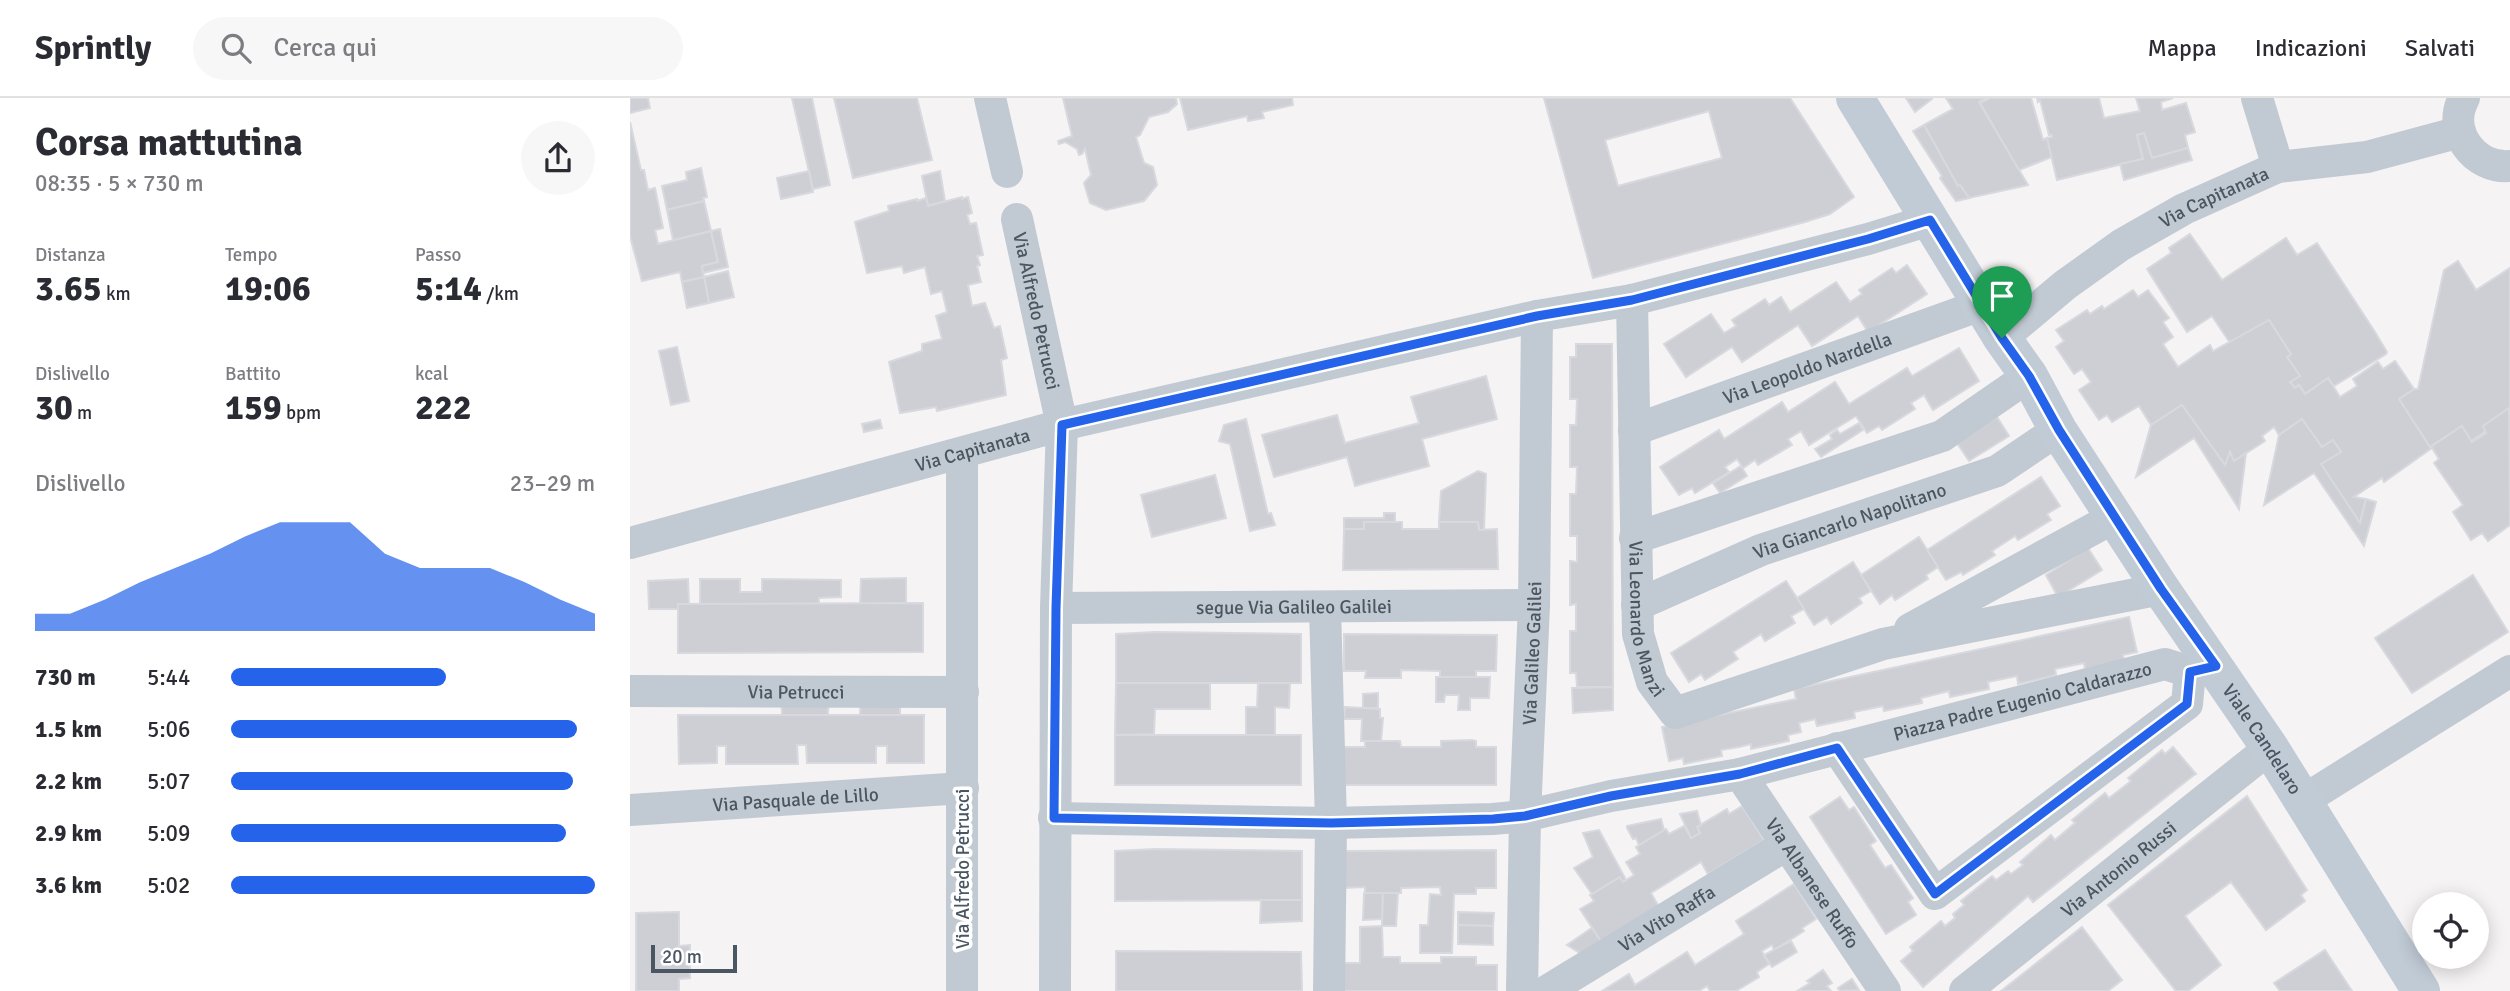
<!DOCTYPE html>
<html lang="it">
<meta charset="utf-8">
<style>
body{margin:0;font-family:Signika,sans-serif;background:#f7f7f7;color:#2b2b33;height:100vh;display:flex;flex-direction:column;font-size:26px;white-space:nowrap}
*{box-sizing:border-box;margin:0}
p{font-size:23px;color:#7c7c81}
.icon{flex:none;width:38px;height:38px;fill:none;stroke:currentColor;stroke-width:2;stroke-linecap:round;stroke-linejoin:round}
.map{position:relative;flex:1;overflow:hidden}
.side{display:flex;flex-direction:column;background:#fff;width:630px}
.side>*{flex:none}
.tools{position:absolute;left:1782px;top:794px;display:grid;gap:14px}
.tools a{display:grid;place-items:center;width:77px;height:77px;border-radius:50%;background:#fff;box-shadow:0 4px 18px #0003;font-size:35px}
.scale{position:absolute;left:21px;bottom:18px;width:86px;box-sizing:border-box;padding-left:7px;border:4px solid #4a5661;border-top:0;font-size:19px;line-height:24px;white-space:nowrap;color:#4a5661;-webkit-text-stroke:5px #fff;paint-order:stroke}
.pin{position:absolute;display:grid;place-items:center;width:60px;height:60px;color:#fff;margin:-72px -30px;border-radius:50% 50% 50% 0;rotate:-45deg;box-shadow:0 0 7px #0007}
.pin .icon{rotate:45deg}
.round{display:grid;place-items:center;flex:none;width:74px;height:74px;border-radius:37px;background:#f7f7f7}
.overview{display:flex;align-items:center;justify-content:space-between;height:119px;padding:0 35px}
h1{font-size:38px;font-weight:700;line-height:52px}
.metrics{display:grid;grid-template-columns:repeat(3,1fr);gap:10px;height:119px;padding:7px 35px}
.metrics div{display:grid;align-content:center}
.metrics b{font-size:35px;font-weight:700}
.metrics small{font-size:19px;font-weight:400}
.metrics p{font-size:19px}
.chart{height:196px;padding:14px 35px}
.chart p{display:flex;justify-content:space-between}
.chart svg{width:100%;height:126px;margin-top:7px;fill:#2563eb;opacity:.7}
ul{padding:0 35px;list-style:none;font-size:23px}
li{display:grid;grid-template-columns:112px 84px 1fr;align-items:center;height:52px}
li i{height:18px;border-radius:9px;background:#2563eb}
header{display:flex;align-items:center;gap:42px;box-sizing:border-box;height:98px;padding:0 35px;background:#fff;border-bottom:2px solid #e1e1e2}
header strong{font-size:33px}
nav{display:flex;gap:38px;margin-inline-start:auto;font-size:24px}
.search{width:490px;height:63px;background:#f7f7f7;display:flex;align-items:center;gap:18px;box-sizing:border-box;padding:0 24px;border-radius:38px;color:#7c7c81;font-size:26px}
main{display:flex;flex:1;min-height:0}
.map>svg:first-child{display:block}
.building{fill:#cdcfd5;stroke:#d7d9de;stroke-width:2;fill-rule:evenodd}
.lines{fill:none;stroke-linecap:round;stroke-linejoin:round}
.street{stroke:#c1cad2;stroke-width:32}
.secondary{stroke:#c1cbd6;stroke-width:38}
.route-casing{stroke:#fff;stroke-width:14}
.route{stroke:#2563eb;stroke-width:9}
.labels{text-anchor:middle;stroke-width:7;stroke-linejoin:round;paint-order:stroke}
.street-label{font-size:19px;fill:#4a5661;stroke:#fff}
</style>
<header>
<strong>Sprintly</strong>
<div class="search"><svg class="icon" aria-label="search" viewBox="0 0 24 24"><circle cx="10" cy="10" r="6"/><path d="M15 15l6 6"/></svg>Cerca qui</div>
<nav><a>Mappa</a><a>Indicazioni</a><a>Salvati</a></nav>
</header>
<main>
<section class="side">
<div class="overview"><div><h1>Corsa mattutina</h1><p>08:35 · 5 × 730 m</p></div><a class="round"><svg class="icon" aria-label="share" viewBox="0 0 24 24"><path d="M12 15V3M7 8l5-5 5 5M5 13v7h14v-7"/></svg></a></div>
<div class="metrics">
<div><p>Distanza</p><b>3.65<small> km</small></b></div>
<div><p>Tempo</p><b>19:06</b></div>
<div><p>Passo</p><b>5:14<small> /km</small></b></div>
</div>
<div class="metrics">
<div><p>Dislivello</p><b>30<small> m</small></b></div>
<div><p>Battito</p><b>159<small> bpm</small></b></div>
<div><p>kcal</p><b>222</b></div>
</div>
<div class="chart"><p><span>Dislivello</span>23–29 m</p>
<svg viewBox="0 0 160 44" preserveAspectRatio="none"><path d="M0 44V38L10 38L20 33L30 27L40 22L50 17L60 11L70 6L80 6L90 6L100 17L110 22L120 22L130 22L140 27L150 33L160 38V44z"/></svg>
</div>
<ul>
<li><b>730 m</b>5:44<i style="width:59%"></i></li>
<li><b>1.5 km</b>5:06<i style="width:95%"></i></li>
<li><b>2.2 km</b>5:07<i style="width:94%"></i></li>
<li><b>2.9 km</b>5:09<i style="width:92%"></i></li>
<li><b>3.6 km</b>5:02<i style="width:100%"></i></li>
</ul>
</section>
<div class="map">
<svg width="1880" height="893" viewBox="0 0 1880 893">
<rect width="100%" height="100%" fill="#f5f3f3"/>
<g class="building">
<path d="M0,0H18L20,10L0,15Z"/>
<path d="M162,0H182L200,87L183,91Z"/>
<path d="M204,0H287L302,62L223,80Z"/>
<path d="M433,0H546L547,6L538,14L519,19L510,37L506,39L514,65L523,69L527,87L514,103L476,112L460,105L454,85L461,77L455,51L452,56L449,57L447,51L435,44L429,46L428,43L442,38Z"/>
<path d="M550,0H662L663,7L632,14L634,20L618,23L617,18L558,32Z"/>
<path d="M914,0H1160L1224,99L1200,116L1175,124L963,180ZM1079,13L1092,60L988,88L975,42Z"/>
<path d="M1276,0H1301L1302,1L1285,14Z"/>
<path d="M1316,0H1355L1349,4L1398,87L1339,100L1330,87L1328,88L1294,27L1323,11Z"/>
<path d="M1360,0H1401L1413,42L1417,40L1422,59L1389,72L1350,5Z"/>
<path d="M1407,0H1469L1474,20L1510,13L1506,0H1543L1531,4L1532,12L1556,5L1565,34L1555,37L1558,50L1522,60L1514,35L1507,37L1513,61L1427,82L1417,40L1422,39V37H1419L1410,2L1408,4Z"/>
<path d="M0,24L11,72H14L18,92L25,90L33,130L25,132L28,146L81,133L88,164L72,168L74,179L52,184L50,174L12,183L0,138Z"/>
<path d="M1294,27L1328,88L1330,87L1339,100L1326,103L1310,80L1312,78L1283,33Z"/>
<path d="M1514,35L1522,60L1558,50L1562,62L1494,82L1490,66L1513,61L1507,37Z"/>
<path d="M71,70L77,99L73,100L74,103L37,112L32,88L57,82L56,74Z"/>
<path d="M179,73L183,94L151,101L147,80Z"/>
<path d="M310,73L315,103L298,108L292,78Z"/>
<path d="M332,99V101L338,99L342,115L337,117L340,126L346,125L353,157L347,158L350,167L347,168L351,184L338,187L342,208L355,205L364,230L370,228L377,260L371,262L376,297L307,313L306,309L270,315L259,264L292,253V246L312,241L306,218L317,214L312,193L301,196L295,169L274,175L272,168L237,175L225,124L259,113L258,108L287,101V103L296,100L298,108Z"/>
<path d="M74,103L81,133L43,142L37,112Z"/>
<path d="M90,131L98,169L73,175L72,168L88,164L81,133Z"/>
<path d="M1560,136L1592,182L1656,140L1667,157L1687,145L1745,234L1757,254L1756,256L1704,288L1698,280L1675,296L1669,287L1665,290L1660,284L1670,278L1657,259L1661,256L1639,222L1600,245L1582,218L1557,234L1517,171L1541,155L1539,150Z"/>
<path d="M1828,163L1846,192L1880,170V312L1853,328L1856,333L1841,343L1832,328L1800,349L1769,301L1784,291H1788L1814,172Z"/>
<path d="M1277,167L1297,196L1238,234L1228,218L1182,248L1168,227L1112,264L1102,249L1056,279L1034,246L1081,216L1094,235L1106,228L1102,222L1135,201L1139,207L1151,199L1160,214L1206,184L1220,204L1232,196L1229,192L1262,170L1266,175Z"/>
<path d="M98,173L104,199L79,205L74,179Z"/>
<path d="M74,179L79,205L57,210L52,184Z"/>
<path d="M1503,192L1508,199L1518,192L1539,220L1533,224L1543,239L1533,246L1548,269L1580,247L1583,253L1639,222L1661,256L1657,259L1670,278L1660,284L1665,290L1669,287L1675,296L1698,280L1710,299L1727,288L1723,281L1748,264L1753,271L1765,263L1784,291L1769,301L1800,349L1832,328L1842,344L1856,335L1853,328L1879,310L1880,427L1858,443L1852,435L1841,442L1823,414L1833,407L1804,365L1809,361L1802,350L1754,384L1752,380L1724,399L1736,401L1730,425L1691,366L1711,354L1703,342L1692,349L1672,321L1649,337L1644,329L1632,338L1635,343L1604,363L1600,354L1595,367L1552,307L1521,327L1509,308L1482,324L1477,317L1469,322L1449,292L1461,284L1452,271L1444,276L1426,249L1434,243L1426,232L1457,212L1460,216L1472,208L1474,211Z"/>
<path d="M946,246H982L983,589H947L946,575H940V533H946V506L940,507V463L947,464V438H940V396H946L947,369H940V327H946L947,301H940V259H946Z"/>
<path d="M47,249L59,303L41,307L29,253Z"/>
<path d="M1329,250L1349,283L1303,312L1294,297L1281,305L1285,311L1252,332L1249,328L1237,335L1226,318L1179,347L1171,333L1158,341L1162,347L1128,367L1125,362L1113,370L1107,361L1095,369L1099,374L1065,395L1062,390L1049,397L1030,369L1089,332L1094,341L1152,304L1158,314L1205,284L1219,306L1277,270L1282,278Z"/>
<path d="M856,278L867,321L792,341L799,368L725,388L717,359L644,379L632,337L707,317L715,345L789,325L781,299Z"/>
<path d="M1552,307L1595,367L1600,354L1604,363L1616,355L1609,411L1564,340L1506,379L1521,327Z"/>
<path d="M1367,319L1379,338L1339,363L1327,345Z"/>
<path d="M616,321L638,416L641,415L645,427L620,433L600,346L589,343L594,327Z"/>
<path d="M1672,321L1692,349L1703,342L1711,354L1691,366L1730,425L1736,401L1746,404L1734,448L1684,375L1634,407L1649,337Z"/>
<path d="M250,322L252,330L234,334L232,326Z"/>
<path d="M1229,325L1233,332L1191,359L1185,351L1202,341L1200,337L1207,332L1210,336Z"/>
<path d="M1111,368L1117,378L1090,395L1083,385Z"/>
<path d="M848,373L856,376L854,432H849L848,424H809L811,393Z"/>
<path d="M585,377L596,420L522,439L511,397Z"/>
<path d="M1411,379L1430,408L1417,416L1421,422L1388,442L1385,438L1362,453L1365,457L1333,477L1331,474L1316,482L1297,452Z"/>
<path d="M754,415H765V424H734V431H714V420H754Z"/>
<path d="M734,424H772V431H809V424H848L849,432L867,431L868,471L713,472L714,431H734Z"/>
<path d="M1289,439L1308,469L1296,477L1298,481L1265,502L1262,497L1250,506L1231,477Z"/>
<path d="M1458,450L1472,472L1428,499L1416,477Z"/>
<path d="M1223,464L1241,493L1229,500L1232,505L1201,526L1197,519L1184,527L1167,500Z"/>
<path d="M1843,477L1878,534L1782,595L1745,540Z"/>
<path d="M276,480V505L230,506L231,481Z"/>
<path d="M58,481L59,506H48V511H19L18,483Z"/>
<path d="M70,481H110V494H132V481L211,482V499L189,500V506H70Z"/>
<path d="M1156,483L1174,511L1161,518L1165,525L1135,543L1131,536L1103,554L1108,561L1075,582L1071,576L1059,584L1041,555Z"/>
<path d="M293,505V554L48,555V506Z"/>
<path d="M1499,519L1507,554L1493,557L1494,563L1455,571L1454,565L1425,571L1426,577L1388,586L1387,578L1358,584L1359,591L1320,599L1319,593L1291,600L1292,605L1254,613L1253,608L1224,614L1225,620L1187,628L1185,621L1169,625L1171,634L1158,637L1159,643L1121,651V646L1109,649L1091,652L1092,658L1054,666L1053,660L1039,663L1032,629L1166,601L1164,591Z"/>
<path d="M526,534L671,536V585H486V536Z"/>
<path d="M714,536L867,537L866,573H846V579L810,580V573L771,572V580H735L736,573H714Z"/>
<path d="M806,579H860L859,600H840V612H828L829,597H815L814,604H806Z"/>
<path d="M486,585H580V611H525L524,636L485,637Z"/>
<path d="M628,585H660L659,610L645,609V637H616V609H627Z"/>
<path d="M983,589V612L943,615L942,590Z"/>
<path d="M231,591H270V617H230Z"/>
<path d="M151,592H199L198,617H152Z"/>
<path d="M748,595V610H733V596Z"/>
<path d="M715,609L750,611V620H753L751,643H731L732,621H714Z"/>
<path d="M48,617H294V665H257V648H246V665H177L176,647H167L168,666H96V648H87V665L49,666Z"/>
<rect x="485" y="637" width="186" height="50"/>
<path d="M842,642L846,643V649H866V687H714V649H735V643H770L771,649H811V643Z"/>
<path d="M1543,649L1566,676L1564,677L1403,804L1398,798L1293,889L1271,863L1283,853L1280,849L1311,823L1315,828L1325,820L1323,816L1334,807L1331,803L1362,778L1366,782L1378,773L1381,776L1393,767L1390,764L1421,737L1425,742L1445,725L1442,722L1475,695L1479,700L1501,683L1498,680L1532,652L1535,656Z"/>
<path d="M1617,698L1677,792L1671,797L1675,803L1636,832L1601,784L1555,818L1591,867L1558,893H1546L1478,807Z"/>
<path d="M1210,699L1219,712L1224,709L1246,743L1240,747L1255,770L1261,767L1283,800L1278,804L1286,817L1256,836L1180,719Z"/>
<path d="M1112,708L1134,742L1078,776L1071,764L1021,795L1029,809L972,845L950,811L964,803L960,797L990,779L993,784L1004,777L996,764L1010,756L1006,749L1036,731L1039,736L1054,728L1061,740L1070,735L1067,729L1097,711L1099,716Z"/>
<path d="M1067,713L1071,727L1067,729L1070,735L1061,740L1050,716Z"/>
<path d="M1031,721L1034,732L1009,747L1006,740L1003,741L997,730V728Z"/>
<path d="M969,732L996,782L993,784L990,779L962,796L944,770L963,759L953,735Z"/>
<path d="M526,751L672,753V802L485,803V753Z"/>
<path d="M866,752V790H846V796H824L822,855H790V827H798L800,796L811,797L810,789L771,790V795H735V789L714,790V753Z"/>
<path d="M1164,786L1186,821L1172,830L1174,833L1144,852L1142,847L1132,853L1139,866L1127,874L1129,879L1106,893H1080L1077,888L1069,893H972L999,876L1005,887L1057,854L1065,867L1114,836L1106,823Z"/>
<path d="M734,795H753L752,821L733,822Z"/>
<path d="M753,795H768L766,828H752Z"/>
<path d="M631,802H672V823L630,825Z"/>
<path d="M49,814V848L60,847V880L49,881V893H6V815Z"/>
<path d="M828,814L864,815L863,828L828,827Z"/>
<path d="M828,827L863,828V847L828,846Z"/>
<path d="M752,828L753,859H770V865H811V859H846V867H867V893H714V865H730V829Z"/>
<path d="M1452,829L1492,882L1478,893H1371Z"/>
<path d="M962,830L972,845L953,857L937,847Z"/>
<path d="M1161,843L1167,854L1142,869L1134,857Z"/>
<path d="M1695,852L1722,893H1650L1644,885Z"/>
<path d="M486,853L671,854L672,893H486Z"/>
<path d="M1193,872L1202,885L1197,888L1201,893H1167L1180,885L1177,883Z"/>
<path d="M1222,881L1229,892L1210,893L1208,890Z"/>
</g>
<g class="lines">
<g class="street">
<path d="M360,0L377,74"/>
<path d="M1627,0L1648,69"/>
<path d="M1834,0C1816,33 1844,71 1880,68"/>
<path id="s1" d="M387,121L432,327L426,510L425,893"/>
<path id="s2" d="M1002,202L1008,536L1022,584L1045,615L1253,546L1531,491"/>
<path id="s3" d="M1372,240L1435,187L1491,147L1554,111L1648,69L1737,59L1830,34"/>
<path id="s4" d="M1004,332L1351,207"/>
<path d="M1005,440L1312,338L1399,278"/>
<path id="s5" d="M0,445L432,327L907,218L1002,202L1238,141L1300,122"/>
<path id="s6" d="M1007,507L1131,452L1367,373L1428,332"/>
<path d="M695,509L701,725L699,893"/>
<path id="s7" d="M426,510L904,507"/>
<path d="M1280,531L1485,419"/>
<path id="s8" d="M0,593L333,594"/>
<path d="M1207,650L1305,796L1557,606L1560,574"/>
<path id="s9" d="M1110,676L1255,893"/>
<path d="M1674,702L1880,573"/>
<path id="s10" d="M0,712L333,690"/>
<path id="s11" d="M424,720L701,725L863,721L895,718L981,698L1110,676L1535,566L1560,574"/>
<path d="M332,893V355"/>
<path id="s12" d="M892,893L895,718L904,507L907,218"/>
<path id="s13" d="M917,893L1156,747"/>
<path id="s14" d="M1335,893L1640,650"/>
</g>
<path class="secondary" id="s15" d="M1225,0L1372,240L1399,278L1428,332L1531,491L1640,650L1791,893"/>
</g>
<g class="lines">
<defs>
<path id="route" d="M1300,122L1372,240L1399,278L1429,332L1531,491L1586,568L1560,574L1557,606L1305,796L1207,650L1110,676L981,698L895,718L863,721L701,725L424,720L426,510L432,327L907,218L1002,202L1238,141Z"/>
</defs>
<use href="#route" class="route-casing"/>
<use href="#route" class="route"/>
</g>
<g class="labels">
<g class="street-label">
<text dy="7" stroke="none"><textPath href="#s3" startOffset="256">Via Capitanata</textPath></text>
<text dy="7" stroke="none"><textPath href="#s1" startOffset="94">Via Alfredo Petrucci</textPath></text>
<text dy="7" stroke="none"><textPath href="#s4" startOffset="184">Via Leopoldo Nardella</textPath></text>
<text dy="7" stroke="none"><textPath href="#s5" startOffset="355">Via Capitanata</textPath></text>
<text dy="7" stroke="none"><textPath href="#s6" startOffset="229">Via Giancarlo Napolitano</textPath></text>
<text dy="7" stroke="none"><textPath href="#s7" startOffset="238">segue Via Galileo Galilei</textPath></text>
<text dy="7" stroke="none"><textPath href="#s2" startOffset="320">Via Leonardo Manzi</textPath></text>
<text dy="7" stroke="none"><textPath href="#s12" startOffset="338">Via Galileo Galilei</textPath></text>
<text dy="7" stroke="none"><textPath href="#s8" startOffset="166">Via Petrucci</textPath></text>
<text dy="7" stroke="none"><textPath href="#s11" startOffset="982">Piazza Padre Eugenio Caldarazzo</textPath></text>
<text dy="7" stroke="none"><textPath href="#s15" startOffset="760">Viale Candelaro</textPath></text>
<text dy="7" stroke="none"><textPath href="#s10" startOffset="166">Via Pasquale de Lillo</textPath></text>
<text transform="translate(332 771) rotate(-90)" y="7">Via Alfredo Petrucci</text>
<text dy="7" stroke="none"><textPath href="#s14" startOffset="196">Via Antonio Russi</textPath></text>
<text dy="7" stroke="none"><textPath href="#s9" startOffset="131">Via Albanese Ruffo</textPath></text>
<text dy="7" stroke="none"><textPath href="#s13" startOffset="140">Via Vito Raffa</textPath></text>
</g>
</g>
</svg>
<div class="tools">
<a><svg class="icon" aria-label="locate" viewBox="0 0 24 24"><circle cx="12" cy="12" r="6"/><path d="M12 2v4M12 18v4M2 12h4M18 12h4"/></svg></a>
</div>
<div class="scale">20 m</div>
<div class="pin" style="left:1372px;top:240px;background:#1e9e55"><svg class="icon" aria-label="arrive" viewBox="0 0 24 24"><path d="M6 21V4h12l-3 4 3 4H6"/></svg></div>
</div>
</main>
